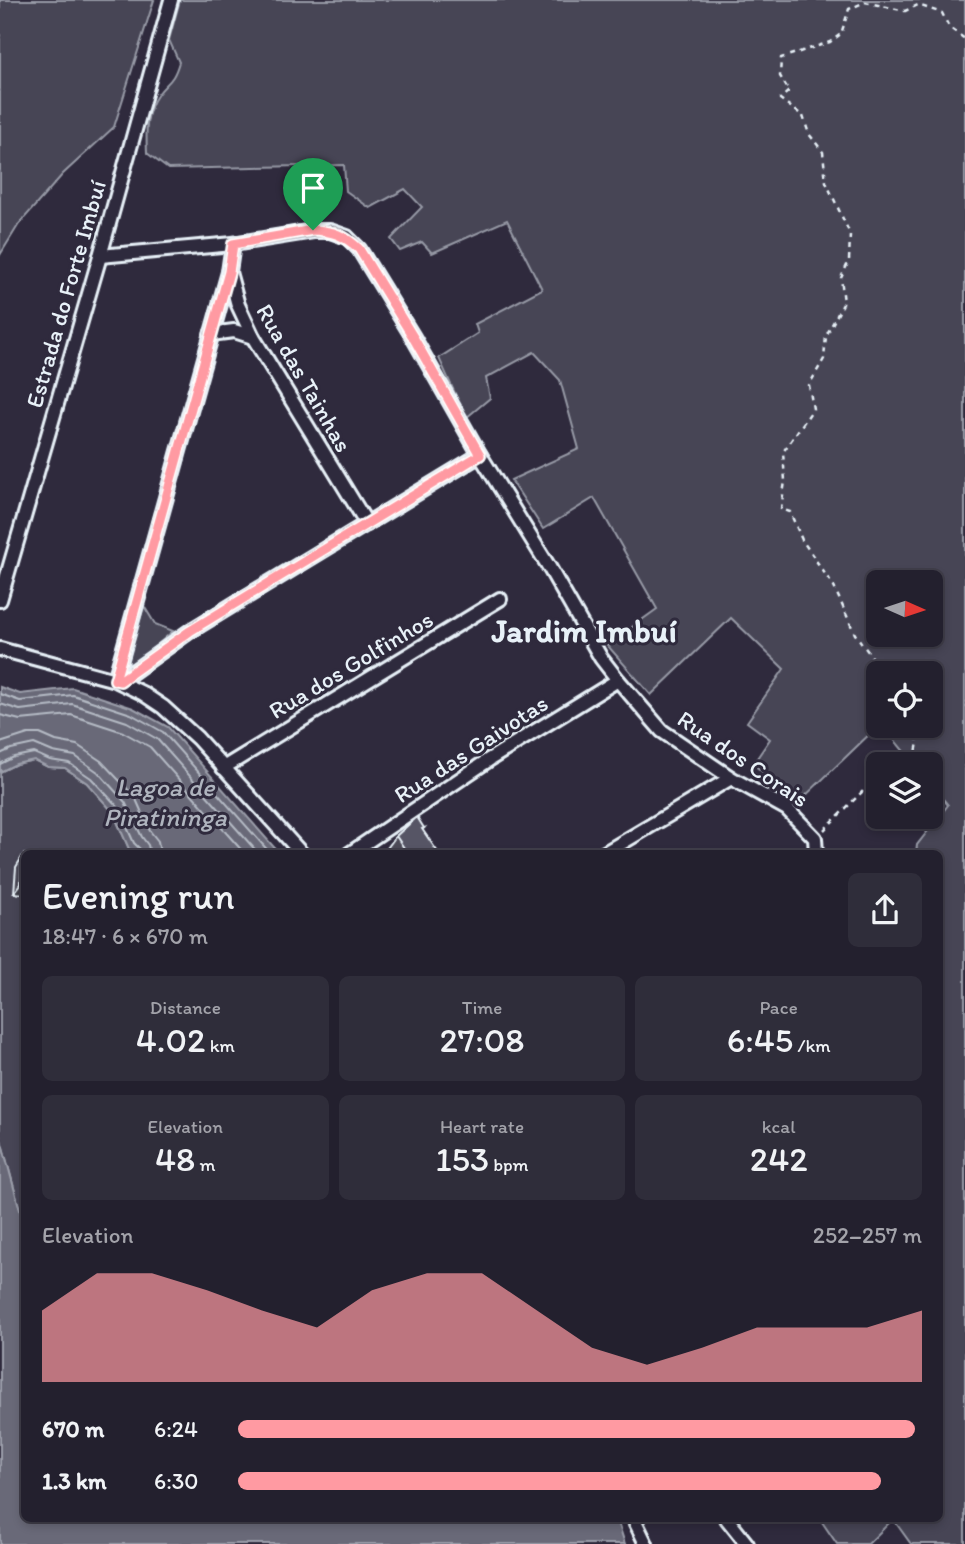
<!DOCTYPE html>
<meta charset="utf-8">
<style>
body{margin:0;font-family:Itim,sans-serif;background:#2f2d3a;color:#f1f3f6;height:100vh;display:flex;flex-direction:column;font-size:26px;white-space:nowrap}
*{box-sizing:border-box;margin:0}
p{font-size:23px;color:#a3a3aa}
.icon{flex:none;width:38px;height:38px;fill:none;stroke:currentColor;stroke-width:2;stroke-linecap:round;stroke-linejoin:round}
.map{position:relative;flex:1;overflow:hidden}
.details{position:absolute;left:21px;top:850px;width:922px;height:672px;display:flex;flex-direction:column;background:#23202e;border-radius:10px;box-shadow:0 4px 10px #0003,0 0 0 2px #403e4a}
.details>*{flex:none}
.needle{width:46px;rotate:93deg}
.tools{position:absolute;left:866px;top:570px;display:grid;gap:14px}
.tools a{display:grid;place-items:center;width:77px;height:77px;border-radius:10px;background:#23202e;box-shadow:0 4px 10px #0003,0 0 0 2px #403e4a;font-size:35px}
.pin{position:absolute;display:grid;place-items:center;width:60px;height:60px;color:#fff;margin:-72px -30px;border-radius:50% 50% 50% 0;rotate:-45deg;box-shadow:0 0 7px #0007}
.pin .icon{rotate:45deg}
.round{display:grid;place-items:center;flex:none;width:74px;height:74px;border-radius:10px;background:#2f2d3a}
.summary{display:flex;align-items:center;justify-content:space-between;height:119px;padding:0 21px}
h1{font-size:38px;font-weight:600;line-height:52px}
.figures{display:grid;grid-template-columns:repeat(3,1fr);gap:10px;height:119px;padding:7px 21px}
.figures div{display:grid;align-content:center;border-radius:10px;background:#2f2d3a;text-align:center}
.figures b{font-size:35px;font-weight:600}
.figures small{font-size:19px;font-weight:400}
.figures p{font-size:19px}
.chart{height:196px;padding:14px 21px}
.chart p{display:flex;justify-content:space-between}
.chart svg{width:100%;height:126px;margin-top:7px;fill:#ff9aa2;opacity:.7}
ul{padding:0 21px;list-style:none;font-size:23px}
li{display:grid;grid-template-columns:112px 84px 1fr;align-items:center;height:52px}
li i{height:18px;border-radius:9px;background:#ff9aa2}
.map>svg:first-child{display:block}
.green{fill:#464455;stroke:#979aa6;stroke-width:2;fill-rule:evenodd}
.water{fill:#696978;stroke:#9c9fab;stroke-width:2}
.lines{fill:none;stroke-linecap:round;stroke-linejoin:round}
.shore{stroke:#b5bbc5;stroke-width:2}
.minor-casing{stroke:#e8f1f8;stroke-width:18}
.path{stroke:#e8f1f8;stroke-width:2.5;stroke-dasharray:5 5;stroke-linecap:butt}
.minor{stroke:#2f2a3d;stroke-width:12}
.wall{fill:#4b4957;stroke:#e8f1f8;stroke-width:2}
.shaded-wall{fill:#3d3c47;stroke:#e8f1f8;stroke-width:2}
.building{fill:#575565;stroke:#e8f1f8;stroke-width:2}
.route-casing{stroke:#fff;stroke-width:14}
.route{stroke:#ff9aa2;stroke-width:9}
.labels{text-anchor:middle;stroke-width:6;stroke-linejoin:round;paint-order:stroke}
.street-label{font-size:24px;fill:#e8f1f8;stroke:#2f2a3d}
.water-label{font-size:26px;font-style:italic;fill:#afb4be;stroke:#2f2a3d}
.district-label{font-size:32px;font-weight:bold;fill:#e8f1f8;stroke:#2f2a3d}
</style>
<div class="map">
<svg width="965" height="1544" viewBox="0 0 965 1544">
<rect width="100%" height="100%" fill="#2f2a3d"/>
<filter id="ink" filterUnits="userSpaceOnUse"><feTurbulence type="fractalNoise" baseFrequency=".0143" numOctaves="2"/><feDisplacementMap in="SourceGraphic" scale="14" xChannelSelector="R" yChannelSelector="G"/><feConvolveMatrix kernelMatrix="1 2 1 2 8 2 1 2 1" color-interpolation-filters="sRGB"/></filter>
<g filter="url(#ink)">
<g class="green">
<path d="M0,0H154L114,127L63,174L19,224L0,255Z"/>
<path d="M180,0H965V1544H911L893,1519L868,1544H837L820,1519H940V854H916L917,845L948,805L931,784V765H915L883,726H931V674H878V726L799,802L753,764L770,739L747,722L784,669L731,618L651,695L607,645L657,609L594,498L543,529L511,480L579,449L560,380L534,352L486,378L490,398L466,418L439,358L478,333L475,324L542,289L507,220L432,253L422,242L400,251L391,239L422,207L405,189L370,208L346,191L344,165L168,169L147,153C146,132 145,112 158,94C169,80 173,82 179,62L169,40ZM878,583H931V635H878Z"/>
<path d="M144,606L155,624L173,631L135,664H130L128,661Z"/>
<path d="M34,760L48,767L65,768L87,783L113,812L129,849L140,854H24V1225L0,1136V772L16,764Z"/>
</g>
<g class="water">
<path d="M0,687L20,694L73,688L133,708L168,727L280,854H140L129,849L113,812L87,783L65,768L48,767L34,760L16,764L0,772Z"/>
<path d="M0,1136L24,1225V1519H617L625,1544H0Z"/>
</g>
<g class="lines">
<g class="shore">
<path d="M0,694L20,701L73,695L131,714L163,732L271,854"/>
<path d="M0,704L20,710L72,704L127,722L157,739L259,854"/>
<path d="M0,715L20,720L71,715L123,732L150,747L245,854"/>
<path d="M0,743L28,734H40L56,741L77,745L101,761L135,797L150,831L158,841L160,854"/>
<path d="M0,754L11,749L34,744L53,752L75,756L98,772L125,802L142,837L148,845L150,854"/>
<path d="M0,764L14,757L34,753L50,760L69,763L91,778L118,807L134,843L140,849L141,854"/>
</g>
<defs>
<g id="minor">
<path d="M233,244L229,272L238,305L253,337L367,524"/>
<path d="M100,256L233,244L313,231H330L347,237L359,249L413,337L480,455L549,567L601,658L618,680L662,731L731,778L787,809L815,838L816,854"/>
<path d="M211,334L234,331L253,337"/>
<path d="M0,600L100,256L171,0"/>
<path d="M0,649L115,680L142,693L163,707L197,738L302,854"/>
<path d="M115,680L229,272"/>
<path d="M120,681L190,631L480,455"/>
<path d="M223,768L500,599"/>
<path d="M349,854L490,759L618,680"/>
<path d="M603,854L731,778"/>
<path d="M634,1519L646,1544"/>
<path d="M727,1519L747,1544"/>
</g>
</defs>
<use href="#minor" class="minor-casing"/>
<g class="path">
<path d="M888,674L875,661L855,634L834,587L802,540L790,512L781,509L785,481L783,452L813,409L809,385L824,359L826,336L844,302L841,278L849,261L850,234L826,182L823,152L809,134L803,116L780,99L789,91L780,76L781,58L830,42L841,34L849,9L865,2L905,11L918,5L942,13L949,27L965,39"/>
<path d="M914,726L918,742L914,765"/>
<path d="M824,830L868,786L878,790"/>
</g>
<use href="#minor" class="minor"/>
</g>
<g class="wall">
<path d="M424,828L422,830L439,854H387L385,851L396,836Z"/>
<path d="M22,857L24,894L14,893L16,867Z"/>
</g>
<path class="shaded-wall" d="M21,884H24V894L14,893Z"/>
<g class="building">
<path d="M417,817L424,828L422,829L439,854H408L396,836Z"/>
<path d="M22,857H24V884H21Z"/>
</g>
</g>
<g class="lines" filter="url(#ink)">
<defs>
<path id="route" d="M313,230C333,231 344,235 359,249L413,337L480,455L190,631L120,681L115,680L229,272L233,244Z"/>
</defs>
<use href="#route" class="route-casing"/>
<use href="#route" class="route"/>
</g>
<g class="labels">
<g class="street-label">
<text transform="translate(66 294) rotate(-74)" y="8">Estrada do Forte Imbuí</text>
<text transform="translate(304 378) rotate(60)" y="8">Rua das Tainhas</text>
<text transform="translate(351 665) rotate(-31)" y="8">Rua dos Golfinhos</text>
<text transform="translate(471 749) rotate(-33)" y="8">Rua das Gaivotas</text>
<text transform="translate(743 759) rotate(34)" y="8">Rua dos Corais</text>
</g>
<g class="water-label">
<text x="165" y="796">Lagoa de<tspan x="165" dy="30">Piratininga</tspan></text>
</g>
<g class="district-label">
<text x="584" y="642">Jardim Imbuí</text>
</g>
</g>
</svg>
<div class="tools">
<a><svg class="needle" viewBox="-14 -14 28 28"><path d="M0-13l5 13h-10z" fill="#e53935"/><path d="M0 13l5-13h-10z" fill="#a3a3aa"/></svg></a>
<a><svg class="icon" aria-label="locate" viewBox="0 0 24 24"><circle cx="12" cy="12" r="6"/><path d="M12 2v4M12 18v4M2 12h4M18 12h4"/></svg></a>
<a><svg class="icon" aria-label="layers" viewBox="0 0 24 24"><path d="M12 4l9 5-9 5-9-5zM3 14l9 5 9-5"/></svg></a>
</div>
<div class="pin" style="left:313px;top:230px;background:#1e9e55"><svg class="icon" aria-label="arrive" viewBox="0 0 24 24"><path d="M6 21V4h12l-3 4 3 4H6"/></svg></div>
<section class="details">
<div class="summary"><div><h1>Evening run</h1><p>18:47 · 6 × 670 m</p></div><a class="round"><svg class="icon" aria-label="share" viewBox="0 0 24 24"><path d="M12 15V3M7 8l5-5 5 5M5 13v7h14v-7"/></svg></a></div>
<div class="figures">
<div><p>Distance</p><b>4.02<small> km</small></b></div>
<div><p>Time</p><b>27:08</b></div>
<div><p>Pace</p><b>6:45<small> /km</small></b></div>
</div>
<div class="figures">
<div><p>Elevation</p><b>48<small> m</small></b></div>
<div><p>Heart rate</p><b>153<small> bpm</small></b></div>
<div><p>kcal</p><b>242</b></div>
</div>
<div class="chart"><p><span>Elevation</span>252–257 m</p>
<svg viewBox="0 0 160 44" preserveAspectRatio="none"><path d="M0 44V19L10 6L20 6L30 12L40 19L50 25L60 12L70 6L80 6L90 19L100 32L110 38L120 32L130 25L140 25L150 25L160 19V44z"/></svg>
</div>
<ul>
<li><b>670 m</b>6:24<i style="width:99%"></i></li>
<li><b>1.3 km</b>6:30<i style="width:94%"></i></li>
</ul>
</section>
</div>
